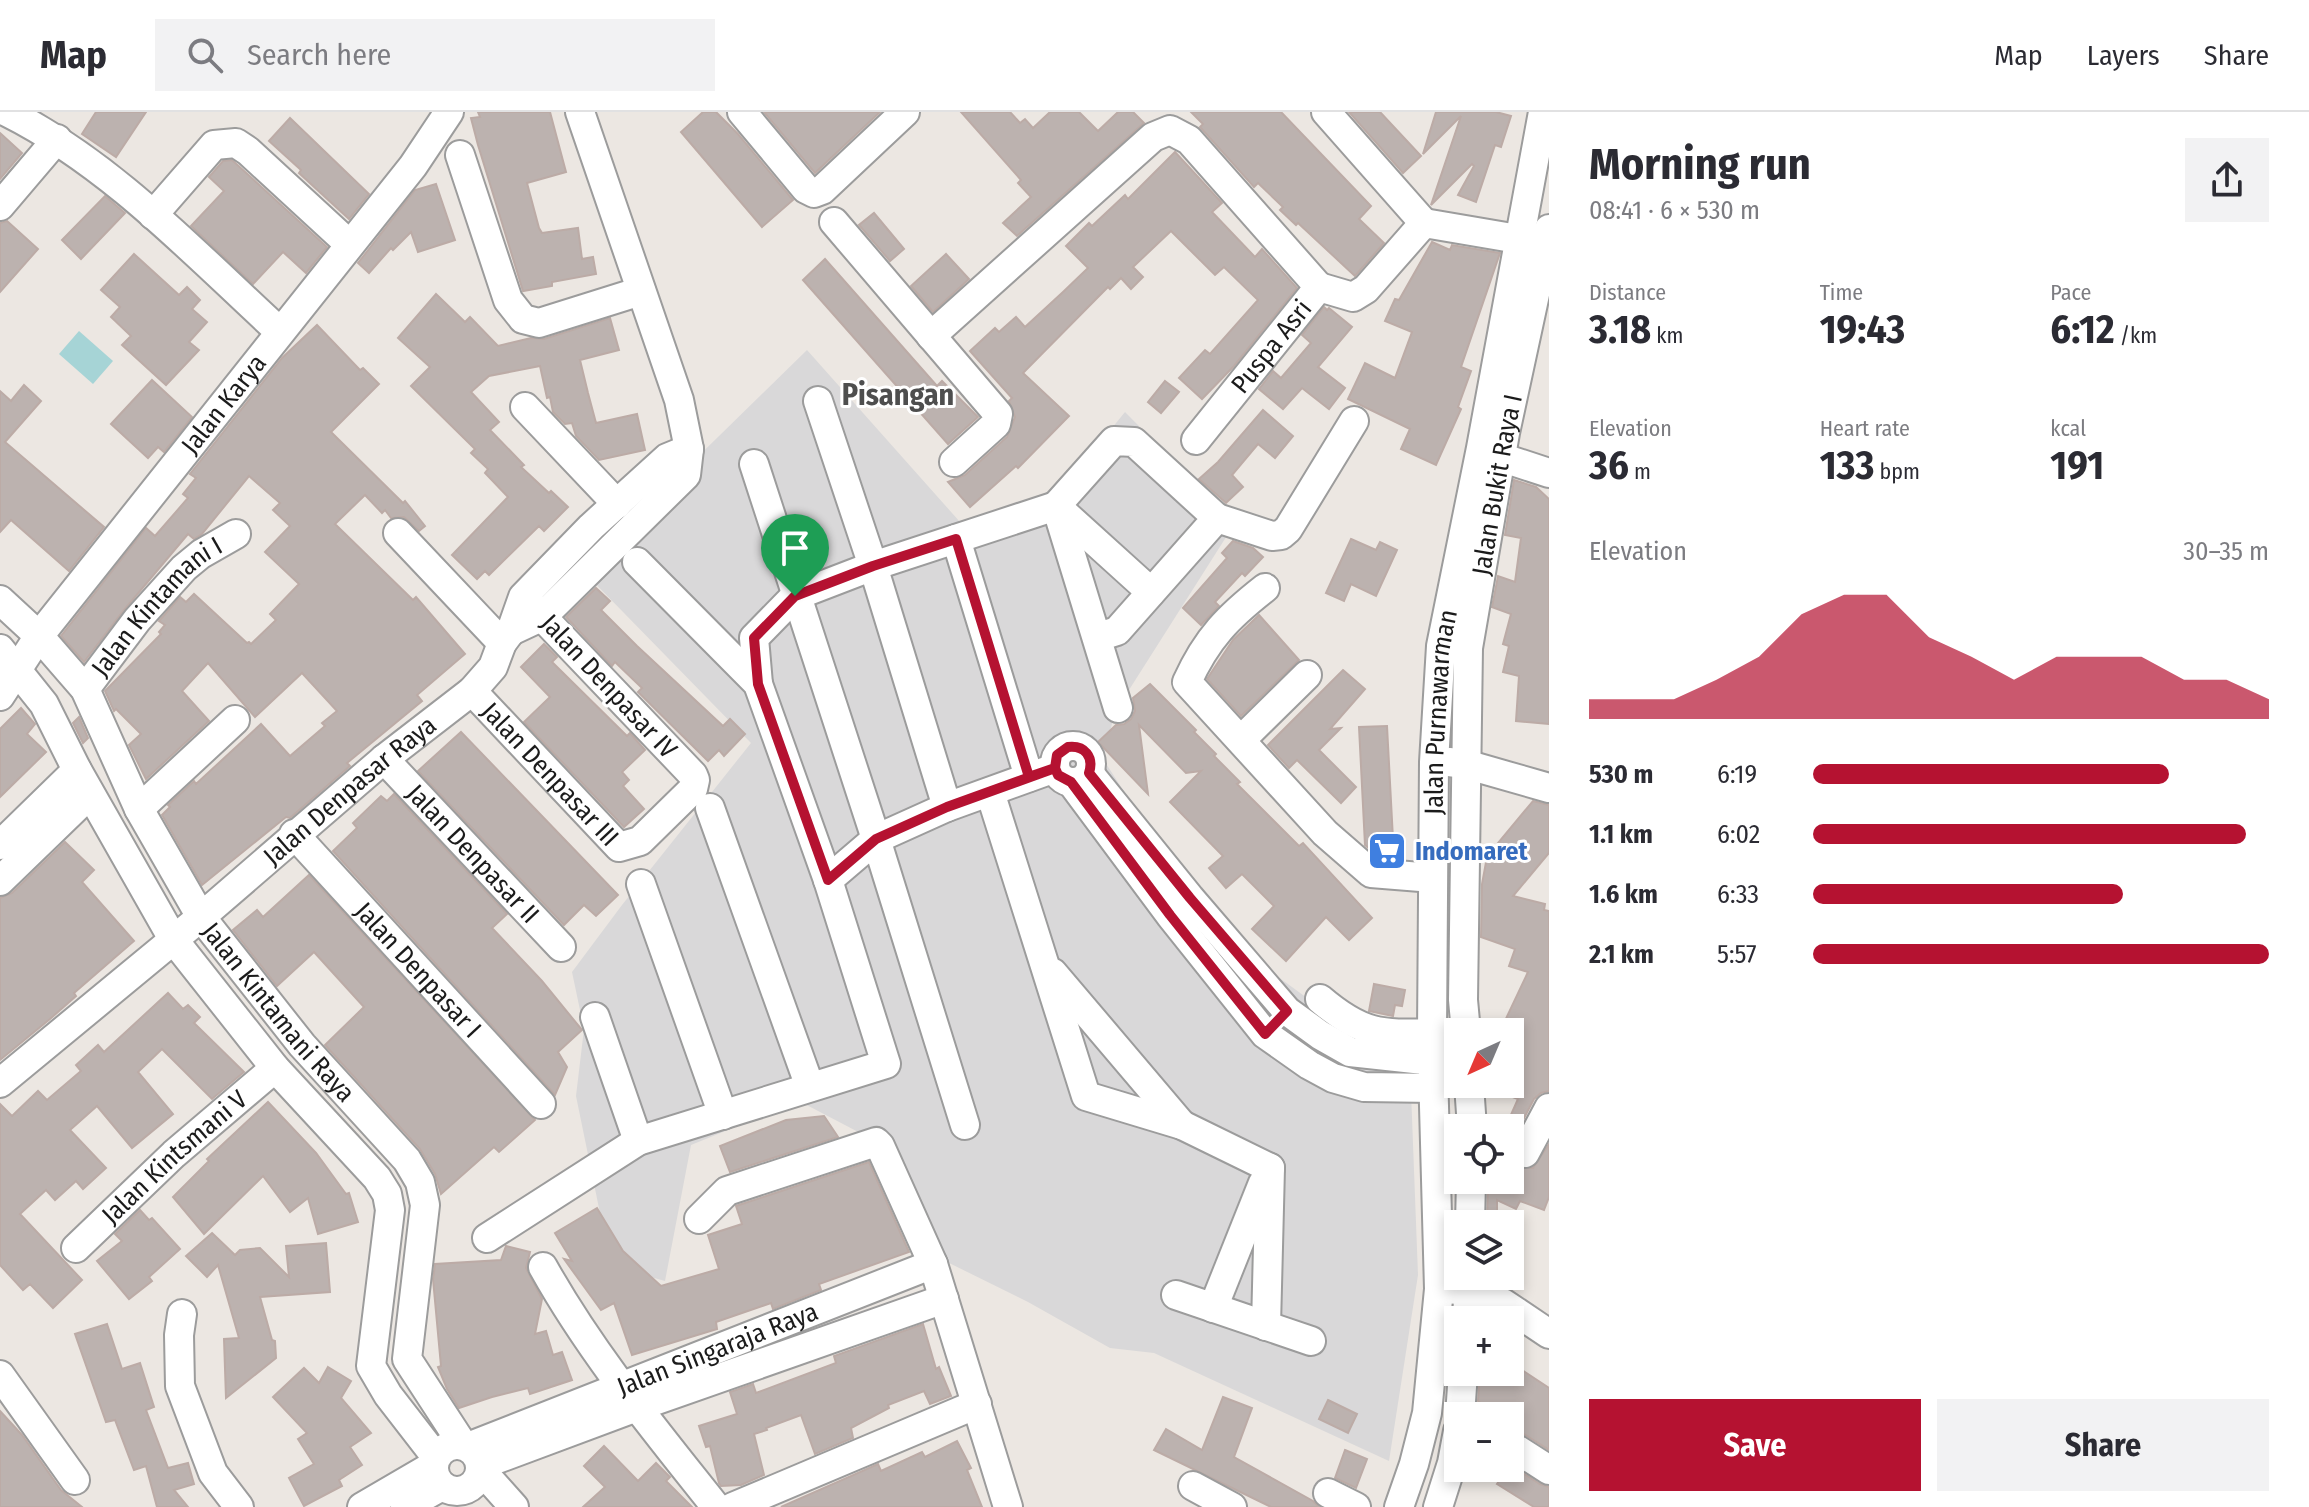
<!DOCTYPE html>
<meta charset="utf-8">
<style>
body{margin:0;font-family:"Fira Sans Condensed",sans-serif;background:#f2f2f3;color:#2b2b33;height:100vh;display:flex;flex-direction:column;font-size:30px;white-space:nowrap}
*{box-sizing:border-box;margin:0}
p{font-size:26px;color:#7c7c81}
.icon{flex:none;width:44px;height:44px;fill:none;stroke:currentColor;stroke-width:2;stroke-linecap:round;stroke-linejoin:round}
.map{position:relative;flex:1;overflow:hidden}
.sheet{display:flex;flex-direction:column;background:#fff;width:760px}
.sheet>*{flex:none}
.needle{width:52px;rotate:224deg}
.controls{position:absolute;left:1444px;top:906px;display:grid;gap:16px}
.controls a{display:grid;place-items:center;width:80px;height:80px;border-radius:0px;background:#fff;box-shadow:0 4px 12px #0003;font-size:40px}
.pin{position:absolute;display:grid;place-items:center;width:68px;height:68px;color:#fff;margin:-82px -34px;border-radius:50% 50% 50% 0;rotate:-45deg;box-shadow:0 0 8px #0007}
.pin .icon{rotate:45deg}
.round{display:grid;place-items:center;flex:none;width:84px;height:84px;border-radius:0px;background:#f2f2f3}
.summary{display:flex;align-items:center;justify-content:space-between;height:136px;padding:0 40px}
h1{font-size:44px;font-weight:700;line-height:60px}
.figures{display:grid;grid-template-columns:repeat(3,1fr);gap:12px;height:136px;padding:8px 40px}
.figures div{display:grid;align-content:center}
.figures b{font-size:40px;font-weight:700}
.figures small{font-size:22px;font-weight:400}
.figures p{font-size:22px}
.chart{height:224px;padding:16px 40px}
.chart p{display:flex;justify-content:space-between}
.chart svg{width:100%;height:144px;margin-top:8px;fill:#b51231;opacity:.7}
.primary-button{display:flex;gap:16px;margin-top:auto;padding:16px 40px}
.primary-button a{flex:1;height:92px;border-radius:0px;background:#b51231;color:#fff;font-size:32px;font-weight:700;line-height:92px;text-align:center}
.primary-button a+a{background:#f2f2f3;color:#2b2b33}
ul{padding:0 40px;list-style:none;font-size:26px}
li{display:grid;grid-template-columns:128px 96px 1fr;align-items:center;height:60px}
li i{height:20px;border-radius:10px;background:#b51231}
header{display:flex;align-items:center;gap:48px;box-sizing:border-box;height:112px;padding:0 40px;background:#fff;border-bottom:2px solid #e1e1e2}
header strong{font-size:38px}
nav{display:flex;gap:44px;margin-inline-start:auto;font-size:28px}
.search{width:560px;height:72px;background:#f2f2f3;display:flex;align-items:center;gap:20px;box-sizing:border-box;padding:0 28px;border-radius:0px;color:#7c7c81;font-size:30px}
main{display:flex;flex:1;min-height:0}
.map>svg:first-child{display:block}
.residential{fill:#d9d8d9}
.water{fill:#a6d4d6}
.building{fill:#bcb2af;stroke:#bcaba6;stroke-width:2}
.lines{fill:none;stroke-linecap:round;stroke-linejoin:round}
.minor-casing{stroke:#9c9c9c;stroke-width:32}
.minor{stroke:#fff;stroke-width:28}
.route-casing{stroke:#fff;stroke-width:16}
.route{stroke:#b51231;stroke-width:10}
.labels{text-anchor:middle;stroke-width:6;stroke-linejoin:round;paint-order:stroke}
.street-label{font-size:26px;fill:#1b1b1b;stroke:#fff}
.shop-label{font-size:26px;font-weight:bold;fill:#366cbe;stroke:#fff;text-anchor:start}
.quarter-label{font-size:30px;font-weight:bold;fill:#4e4e4e;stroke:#fff}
</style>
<header>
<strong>Map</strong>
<div class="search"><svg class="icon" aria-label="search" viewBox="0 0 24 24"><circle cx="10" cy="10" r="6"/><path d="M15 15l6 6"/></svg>Search here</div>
<nav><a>Map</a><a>Layers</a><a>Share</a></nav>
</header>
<main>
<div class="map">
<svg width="1549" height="1395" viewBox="0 0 1549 1395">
<rect width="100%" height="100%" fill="#ece7e2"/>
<path class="residential" d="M807,238L960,410L1051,391L1125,300L1235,411L1115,600L1103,647L1134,695L1255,848L1318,894L1409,927L1418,1163L1389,1349L1154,1241L1110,1236L1028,1190L937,1145L864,1023L799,989L691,1033L665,1169L626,1158L601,1106L576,984L584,917L572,860L622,793L751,631L582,458Z"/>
<path class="water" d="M79,219L113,249L93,272L59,242Z"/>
<g class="building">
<path d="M96,0H146L116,45L82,22Z"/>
<path d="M478,0H550L566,60L527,71L539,116L542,121L578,116L582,147L593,145L596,162L552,170V174L523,179L478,33L471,6L480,5Z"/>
<path d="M703,0H716L738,22L793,88L762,115L681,20Z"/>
<path d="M764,0H880L815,61Z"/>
<path d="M961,0H1010L1020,11L1025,7L1033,16L1050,0H1079L1098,19L1118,0H1133L1144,11L1017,124L1003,111L1031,85L1018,71L1021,68Z"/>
<path d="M1191,0H1281L1371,94L1359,107L1384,131L1355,164L1298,111L1296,113L1280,98L1283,95L1258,71L1254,75L1200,15L1203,12Z"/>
<path d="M1349,0H1380L1421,44L1403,61Z"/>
<path d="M1436,0H1496L1511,4L1501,35L1495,33L1476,90L1458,83L1474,54L1472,52L1431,93L1461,4L1423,42Z"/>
<path d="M290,6L369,82L349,107L299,61L301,58L269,29Z"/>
<path d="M0,21L22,41L0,67Z"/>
<path d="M1175,40L1222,91L1212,100L1255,145L1262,137L1297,176L1234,254L1202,287L1179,266L1205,238L1210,242L1258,188L1224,155L1215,163L1171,119L1133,155L1143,165L1131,177L1121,166L1110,177L1108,175L1023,261L1069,304L1018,356L1016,354L970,395L948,370L965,363L1007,325L1015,305L1009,289L1012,286L970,239L995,216L999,220L1016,205L1025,215L1063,180L1088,156L1066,134L1089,111L1092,114L1125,83L1128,87Z"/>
<path d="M232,48L327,135L306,161L283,140L253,172L191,114L224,79L209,65L223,49Z"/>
<path d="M436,72L455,128L418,140L411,120L393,138L391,136L369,161L358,151L415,78Z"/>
<path d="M105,84L125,101L81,147L62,128Z"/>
<path d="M874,101L904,137L890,149L859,113Z"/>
<path d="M7,109L38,137L0,180V111Z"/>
<path d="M1432,130L1450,138L1452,133L1500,141L1461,255L1471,259L1458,295L1461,297L1436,353L1401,337L1410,317L1348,287L1365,251L1395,266L1412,220L1385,209L1395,187L1399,188Z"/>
<path d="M134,142L179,183L187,175L200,188L192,197L207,210L189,230L199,238L166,273L122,233L131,224L111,205L120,195L101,178Z"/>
<path d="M946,142L969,167L933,200L911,174Z"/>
<path d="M825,147L937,274L942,269L978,305L948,332L803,168Z"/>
<path d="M436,182L465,210L470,205L498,234L531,226L544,227L610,206L619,238L580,248L588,281L596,311L637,302L645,338L599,348L576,324L572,311L565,312L553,300L550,285L547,286L540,254L489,264L471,280L499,310L490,318L524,353L521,355L549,381L551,379L568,395L544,419L539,414L489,463L485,459L477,467L452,443L508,385L485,361L488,357L471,341L475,337L411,274L430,255L398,226Z"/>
<path d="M1324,195L1327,198L1329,196L1352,215L1318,255L1345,276L1329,297L1302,276L1283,297L1259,277L1273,259L1281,266L1311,231L1302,223Z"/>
<path d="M317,213L360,258L363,256L379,272L331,320L403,391L405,389L425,414L419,419L404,405L391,406L385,398L382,401L365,383L335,412L413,488L416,485L465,542L417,583L422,589L347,651L350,654L290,706L286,705L202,773L162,703L170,695L168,693L194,669L196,672L261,612L290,644L325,614L322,611L337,599L302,561L255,605L208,551L182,579L209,609L146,667L129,633L141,622L116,597L114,599L105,579L161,522L159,520L165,513L159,509L180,485L186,490L194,482L247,531L249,530L251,532L276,508L270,502L299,472L265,440L290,414L273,398L280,391L249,364L202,422L194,427L188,422L124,498L84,550L61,524L146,416L155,424L188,386L183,382L196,366L190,362L282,246Z"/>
<path d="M152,268L192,305L164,340L158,335L148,346L111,312Z"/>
<path d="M1165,269L1179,280L1161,301L1148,290Z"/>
<path d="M24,273L41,289L5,330L104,415L69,459L11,408L0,420V279L11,289Z"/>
<path d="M1263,298L1293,324L1275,346L1258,332L1232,363L1243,375L1226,391L1199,367L1218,350Z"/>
<path d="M1514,368L1536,375L1549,387V612L1516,609L1519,564L1503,560L1509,534L1503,532L1511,502L1492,495L1498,464L1515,470L1521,426L1505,423Z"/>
<path d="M1351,427L1376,438L1380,430L1397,438L1376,484L1351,472L1344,489L1326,481Z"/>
<path d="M1233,429L1253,436L1263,445L1245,464L1242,461L1215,490L1219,494L1201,513L1183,496L1227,446L1222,441Z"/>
<path d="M596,476L610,489L601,498L637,534L723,614L730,607L745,622L724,644L719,638L708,649L638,580L642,576L615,550L612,554L566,505Z"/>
<path d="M1259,503L1299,548L1241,604L1207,567L1233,528Z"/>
<path d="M544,532L557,545L552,550L627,624L630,621L645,638L622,660L629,668L623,674L644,697L624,715L524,610L550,585L521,555Z"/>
<path d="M1343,558L1365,577L1330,617L1341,616L1319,638L1356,675L1341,691L1297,648L1289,656L1268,633Z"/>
<path d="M1150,572L1196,618L1194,620L1216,642L1214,644L1240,670L1237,672L1299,734L1303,731L1372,806L1349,828L1326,805L1286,849L1252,817L1274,794L1242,762L1226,776L1209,756L1223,744L1170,690L1201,659L1186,661L1139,613L1148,682L1098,630L1116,613L1124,612L1131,607L1135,599L1133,586Z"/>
<path d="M21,596L35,612L27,622L46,640L0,685V617Z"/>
<path d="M79,605L88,626L83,631L73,611Z"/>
<path d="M1387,614L1394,746L1378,744L1365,733L1359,615Z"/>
<path d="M461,620L618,783L596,804L584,793L564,813L418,659Z"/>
<path d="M394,682L507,802L492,816L542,869L582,918L558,940L567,955L555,983L333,739L357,716L353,711L381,684L387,689Z"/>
<path d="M1533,689L1549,693V741L1513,784L1545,792L1544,798L1549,799V979L1541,981L1534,987L1510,1033V1005L1518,987L1510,984V916L1503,913L1528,860L1509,854L1515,837L1481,825L1482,772L1489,734L1494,736Z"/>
<path d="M65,730L94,758L82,770L134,829L74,881L76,884L50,907L0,948V786L12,781Z"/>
<path d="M309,763L535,1008L499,1040L494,1035L441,1082L435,1062L420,1037L325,933L364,895L314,840L277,874L233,818L257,798L263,805Z"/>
<path d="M1374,872L1405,878L1402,894L1395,893L1393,904L1369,899Z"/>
<path d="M168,881L183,897L188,893L200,905L194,911L244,960L212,987L162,937L138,960L173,1002L132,1036L97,994L70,1018L106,1056L83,1077L76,1069L55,1088L46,1078L20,1102L82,1168L53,1196L30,1172L23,1178L0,1153V992L12,1004L38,979L47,988L81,959L76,953L98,933L104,940Z"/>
<path d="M268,990L316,1041L346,1082L349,1081L358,1110L318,1122L308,1086L290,1100L263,1064L204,1122L173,1085L209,1049L207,1047Z"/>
<path d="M824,1004L838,1025L730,1060L720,1034L786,1008Z"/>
<path d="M1549,1032V1085L1544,1098L1520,1089L1516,1097L1497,1088V1112H1487L1488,1068H1510V1048L1518,1056H1533Z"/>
<path d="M869,1050L909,1140L819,1172L821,1178L773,1197L771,1191L716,1210L717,1217L632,1243L614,1191L601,1198L564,1147L572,1149L555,1121L597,1096L623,1139L661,1174L719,1157L708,1123L742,1112L736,1094Z"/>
<path d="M140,1098L149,1108L152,1106L180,1137L149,1165L152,1169L129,1187L97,1149L122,1129L115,1122Z"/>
<path d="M212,1121L235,1143L240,1138L260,1136L289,1165L286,1134L326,1131L330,1180L260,1185L272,1228L275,1229L276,1246L226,1286L224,1227L239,1226L218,1153L207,1165L186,1144Z"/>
<path d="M506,1134L530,1140L526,1156L542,1187L535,1222L546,1219L553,1243L562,1240L572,1268L530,1282L528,1276L492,1285L459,1296L447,1277L438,1255L441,1254L433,1167L435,1152L501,1148Z"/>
<path d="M107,1212L122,1257L140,1251L154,1295L146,1298L168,1356L188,1351L194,1372L174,1378L188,1395H157L146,1354L134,1358L115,1308L106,1310L75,1222Z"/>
<path d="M923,1212L936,1257L939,1255L951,1284L930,1292L924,1279L888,1293L889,1296L851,1316L853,1326L815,1342L801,1303L766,1316L767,1318L754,1322L764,1363L741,1373L721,1374L719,1371L710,1334L706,1335L699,1314L737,1302L730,1280L753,1272L756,1281L836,1251L834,1244Z"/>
<path d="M1510,1250L1549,1276V1338L1519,1319L1510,1316V1304H1477L1482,1292L1478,1289L1480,1260H1510Z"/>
<path d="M328,1255L351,1269L341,1286L371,1321L350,1335L362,1353L339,1368L342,1374L304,1394L289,1366L314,1352L298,1327L307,1321L273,1285L304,1256L319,1271Z"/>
<path d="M1223,1285L1252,1296L1234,1345L1313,1389L1319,1395H1271L1154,1338L1166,1317L1202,1338Z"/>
<path d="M1328,1288L1357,1302L1348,1321L1319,1307Z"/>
<path d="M0,1299L22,1323L61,1378L82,1395H0Z"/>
<path d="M957,1329L971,1356L967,1358L982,1395H781L878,1352L881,1359L922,1340L925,1345Z"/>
<path d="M604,1334L638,1369L656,1351L670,1365L666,1369L692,1395H583L605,1375L584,1354Z"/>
<path d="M1345,1338L1367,1347L1356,1376L1335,1366Z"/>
<path d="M1510,1353L1540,1372L1549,1375V1395H1534L1497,1372Z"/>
</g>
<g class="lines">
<defs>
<g id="minor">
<path d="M7,0C111,52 194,141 279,219"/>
<path d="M742,0L806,77L814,81L822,78L905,0"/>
<path d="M1326,0L1424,111"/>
<path d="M460,43L508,188L523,207L539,211L641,179"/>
<path d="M0,94L57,27"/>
<path d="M153,103L214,33L236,31L248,39L349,132"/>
<path d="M834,110L998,302L996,312L954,350"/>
<path d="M931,224L1153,25L1170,18L1189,28L1319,175"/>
<path d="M818,289L873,454L947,695"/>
<path d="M525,295L617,392"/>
<path id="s1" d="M1196,328L1319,175L1353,185L1366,177L1424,111L1518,127"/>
<path d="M1500,345L1549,361"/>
<path d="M754,352L876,727L965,1013"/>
<path d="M1217,406L1272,424L1281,423L1288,417L1354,309"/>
<path d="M398,421L502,531"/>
<path d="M956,427L1029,665"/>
<path d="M1265,476C1228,505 1207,526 1187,570L1325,721L1371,761L1433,766"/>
<path id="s2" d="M0,488L39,524L85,577L139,697L201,805L302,933L407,1048L420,1070L425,1093L407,1247L463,1333"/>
<path d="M511,519L543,504L686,363L689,337L679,288L580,0"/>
<path d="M1098,525L1117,519L1217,406L1134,330L1114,329L1056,394L1118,596"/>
<path d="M0,537L44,592L77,658L173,827L275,956L377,1066L387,1082L390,1098L371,1254L388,1283L436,1345"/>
<path d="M758,572L754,526L795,484L873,454L1056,394L1151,480"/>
<path id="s3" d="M85,577L137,508L184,456L201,442L236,422"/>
<path id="s4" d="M472,579L619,735L640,729L693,677L695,668L693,663L529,491"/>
<path id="s5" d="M0,584L39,524L413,54L449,0"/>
<path d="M1241,628L1307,563"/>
<circle cx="1073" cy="652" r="18"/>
<path id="s6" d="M384,647L561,835"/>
<path d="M1449,650L1465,652L1549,676"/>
<path d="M1089,661L1190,786L1287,899L1320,923L1350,940L1433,949"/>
<path d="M1071,670L1170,803L1265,922L1309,953L1333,966L1364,975L1434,976"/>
<path d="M990,680L1086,984L1182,1013L1270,1056"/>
<path d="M710,696L810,975"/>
<path d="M139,697L235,608"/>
<path id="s7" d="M294,722L541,992"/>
<path d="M0,733L77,658"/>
<path d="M828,768L876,727L947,695L1055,656"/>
<path d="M0,769L90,682"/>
<path d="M641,772L723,1003"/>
<path d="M1053,861L1182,1013"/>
<path d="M1320,887C1361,922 1380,923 1432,921"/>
<path d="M595,905L638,1029"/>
<path id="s8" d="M1466,920L1463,888L1468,536L1505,321L1549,117"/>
<path id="s9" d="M0,971L201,805L384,647L472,579L493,555L502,531L511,519L523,485L591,415L667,346L689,337"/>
<path d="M1469,972L1472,1016"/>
<path d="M1525,1041L1549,996"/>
<path d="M699,1107L727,1079L876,1030L880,1034L933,1152L1008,1395"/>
<path d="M1470,1112L1471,1068"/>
<path d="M487,1126L638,1029L886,952L828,768L758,572L637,450"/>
<path id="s10" d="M76,1136L174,1042L275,956"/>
<path d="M543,1155C591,1241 655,1318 716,1395"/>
<path d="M1439,1177L1462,1178L1503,1191L1549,1222"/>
<path d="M1176,1183L1311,1229"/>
<path d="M1213,1196L1263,1071"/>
<path d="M182,1202L179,1223L180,1274L213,1361L239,1395"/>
<path d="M1467,1208L1469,1165"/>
<path d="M1266,1214L1270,1056"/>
<path d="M0,1263L75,1368"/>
<path d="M1460,1304L1463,1260"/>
<circle cx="457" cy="1356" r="23"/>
<path d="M1510,1333L1549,1358"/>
<path id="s11" d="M468,1335L933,1152"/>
<path d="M481,1353L637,1295L944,1187"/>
<path d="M481,1358L514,1395"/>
<path d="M1193,1374L1232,1395"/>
<path d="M1328,1381L1356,1395"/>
<path d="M362,1395L434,1353"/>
<path d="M405,1395L442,1374"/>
<path d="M733,1395L977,1292"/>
<path id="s12" d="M1399,1395L1414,1352L1427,1301L1439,1177L1432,921L1434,650L1441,534L1481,336L1543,0"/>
<path d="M1438,1395L1452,1351L1458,1319"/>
</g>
</defs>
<use href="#minor" class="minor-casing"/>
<use href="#minor" class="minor"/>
</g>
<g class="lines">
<defs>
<path id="route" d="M795,484L754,526L758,572L828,768L876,727L947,695L1055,656L1058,663L1071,670L1170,803L1265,922L1287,899L1190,786L1089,661C1094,645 1085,633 1068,635L1057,643L1055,656L1029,665L956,427L873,454L795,484"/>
</defs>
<use href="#route" class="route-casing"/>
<use href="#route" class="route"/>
</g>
<defs>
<symbol id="supermarket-square" viewBox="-11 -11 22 22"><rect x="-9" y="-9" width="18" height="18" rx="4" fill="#3f7fe0" stroke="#fff"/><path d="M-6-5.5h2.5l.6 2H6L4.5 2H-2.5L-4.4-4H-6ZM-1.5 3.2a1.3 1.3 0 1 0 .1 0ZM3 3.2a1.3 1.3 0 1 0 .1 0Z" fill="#fff"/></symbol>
</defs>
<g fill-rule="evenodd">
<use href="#supermarket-square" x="1365" y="717" width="44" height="44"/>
</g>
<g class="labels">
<g class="street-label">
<text dy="9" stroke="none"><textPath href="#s1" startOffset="120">Puspa Asri</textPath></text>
<text dy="9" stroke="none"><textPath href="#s5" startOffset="368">Jalan Karya</textPath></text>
<text dy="9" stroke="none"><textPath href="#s8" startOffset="550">Jalan Bukit Raya I</textPath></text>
<text dy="9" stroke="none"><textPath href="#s3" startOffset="110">Jalan Kintamani I</textPath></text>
<text transform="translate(609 574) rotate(47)" y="9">Jalan Denpasar IV</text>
<text dy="9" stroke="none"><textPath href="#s12" startOffset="800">Jalan Purnawarman</textPath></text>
<text dy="9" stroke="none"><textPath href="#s4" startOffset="114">Jalan Denpasar III</textPath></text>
<text dy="9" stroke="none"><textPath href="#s9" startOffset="456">Jalan Denpasar Raya</textPath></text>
<text dy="9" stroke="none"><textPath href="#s6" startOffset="130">Jalan Denpasar II</textPath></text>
<text dy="9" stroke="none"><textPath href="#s7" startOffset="184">Jalan Denpasar I</textPath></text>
<text dy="9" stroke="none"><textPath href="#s2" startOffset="502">Jalan Kintamani Raya</textPath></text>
<text dy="9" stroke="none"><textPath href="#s10" startOffset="134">Jalan Kintsmani V</textPath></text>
<text dy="9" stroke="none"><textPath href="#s11" startOffset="268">Jalan Singaraja Raya</textPath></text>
</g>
<g class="shop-label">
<text x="1415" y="748">Indomaret</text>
</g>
<g class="quarter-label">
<text x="898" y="293">Pisangan</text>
</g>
</g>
</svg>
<div class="controls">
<a><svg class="needle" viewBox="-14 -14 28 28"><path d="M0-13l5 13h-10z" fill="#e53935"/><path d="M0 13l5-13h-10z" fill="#7c7c81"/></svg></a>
<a><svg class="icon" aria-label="locate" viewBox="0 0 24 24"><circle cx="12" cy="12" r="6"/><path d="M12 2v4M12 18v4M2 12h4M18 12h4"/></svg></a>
<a><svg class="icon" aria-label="layers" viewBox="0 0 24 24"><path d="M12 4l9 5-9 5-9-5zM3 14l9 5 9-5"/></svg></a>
<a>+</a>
<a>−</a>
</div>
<div class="pin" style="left:795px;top:484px;background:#1e9e55"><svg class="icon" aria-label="arrive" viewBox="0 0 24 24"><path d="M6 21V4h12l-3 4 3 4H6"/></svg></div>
</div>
<section class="sheet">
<div class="summary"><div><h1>Morning run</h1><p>08:41 · 6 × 530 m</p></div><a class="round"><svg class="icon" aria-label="share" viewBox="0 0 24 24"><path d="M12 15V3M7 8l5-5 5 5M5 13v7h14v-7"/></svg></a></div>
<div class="figures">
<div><p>Distance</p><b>3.18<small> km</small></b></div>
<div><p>Time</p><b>19:43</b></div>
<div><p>Pace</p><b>6:12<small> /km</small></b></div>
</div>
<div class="figures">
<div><p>Elevation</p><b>36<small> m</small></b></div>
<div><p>Heart rate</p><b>133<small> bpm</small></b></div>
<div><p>kcal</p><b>191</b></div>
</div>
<div class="chart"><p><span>Elevation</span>30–35 m</p>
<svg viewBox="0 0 160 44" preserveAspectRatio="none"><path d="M0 44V38L10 38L20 38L30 32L40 25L50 12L60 6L70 6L80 19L90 25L100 32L110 25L120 25L130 25L140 32L150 32L160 38V44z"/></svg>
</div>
<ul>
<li><b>530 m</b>6:19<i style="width:78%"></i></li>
<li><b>1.1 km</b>6:02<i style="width:95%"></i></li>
<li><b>1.6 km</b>6:33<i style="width:68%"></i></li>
<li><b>2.1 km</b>5:57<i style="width:100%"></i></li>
</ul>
<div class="primary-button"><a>Save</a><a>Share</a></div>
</section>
</main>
